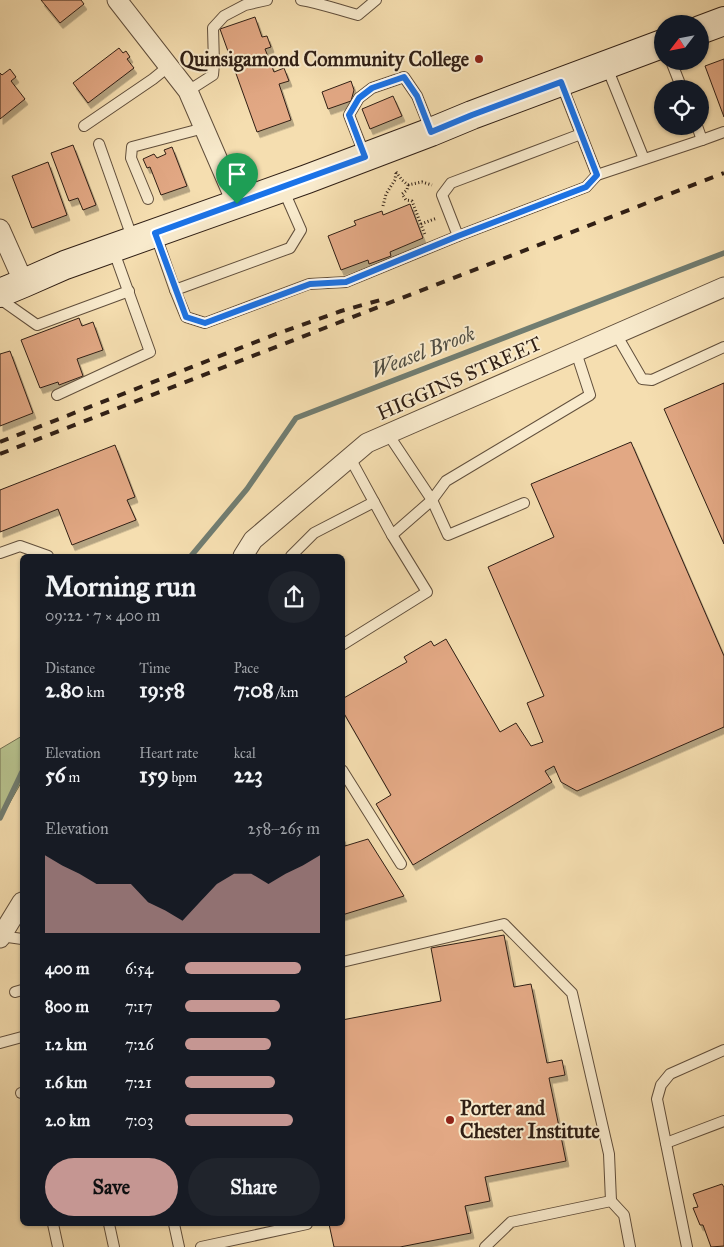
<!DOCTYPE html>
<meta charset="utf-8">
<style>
body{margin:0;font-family:"IM FELL Great Primer",serif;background:#20242c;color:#f1f3f6;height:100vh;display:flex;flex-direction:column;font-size:19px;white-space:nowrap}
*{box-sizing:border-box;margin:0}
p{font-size:16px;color:#9ea1a6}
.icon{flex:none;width:28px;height:28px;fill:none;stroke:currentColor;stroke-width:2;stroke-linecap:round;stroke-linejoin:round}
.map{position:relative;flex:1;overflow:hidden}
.drawer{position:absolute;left:20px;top:554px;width:325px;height:672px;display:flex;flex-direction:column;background:#171b24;border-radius:8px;box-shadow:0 1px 4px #0004}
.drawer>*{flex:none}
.needle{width:32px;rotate:238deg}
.buttons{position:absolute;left:654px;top:15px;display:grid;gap:10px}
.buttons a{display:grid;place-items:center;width:55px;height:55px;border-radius:50%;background:#171b24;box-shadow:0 1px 4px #0004;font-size:25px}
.pin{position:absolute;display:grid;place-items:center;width:42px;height:42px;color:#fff;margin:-51px -21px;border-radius:50% 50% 50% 0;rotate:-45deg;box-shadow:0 0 5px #0007}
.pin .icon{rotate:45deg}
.round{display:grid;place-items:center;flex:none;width:52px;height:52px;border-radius:26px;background:#20242c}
.head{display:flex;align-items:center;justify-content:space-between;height:85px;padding:0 25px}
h1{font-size:28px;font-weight:700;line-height:38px}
.figures{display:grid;grid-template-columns:repeat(3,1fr);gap:8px;height:85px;padding:5px 25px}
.figures div{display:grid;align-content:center}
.figures b{font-size:21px;font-weight:700}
.figures small{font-size:14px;font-weight:400}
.figures p{font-size:14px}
.chart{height:140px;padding:10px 25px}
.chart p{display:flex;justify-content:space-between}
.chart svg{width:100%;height:90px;margin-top:5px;fill:#c59692;opacity:.7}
.button{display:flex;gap:10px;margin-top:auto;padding:10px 25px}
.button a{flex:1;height:58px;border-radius:30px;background:#c59692;color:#111;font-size:20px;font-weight:700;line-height:58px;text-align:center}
.button a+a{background:#20242c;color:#f1f3f6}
ul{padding:0 25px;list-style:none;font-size:16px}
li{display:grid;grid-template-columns:80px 60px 1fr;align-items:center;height:38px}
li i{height:12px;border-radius:6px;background:#c59692}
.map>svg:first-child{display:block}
.green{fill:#b7c28e;stroke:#747052}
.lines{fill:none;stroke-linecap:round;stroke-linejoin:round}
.stream{stroke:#717d71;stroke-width:5.5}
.building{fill:#e2a884;stroke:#301f15;filter:url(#shadow)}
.service-casing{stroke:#614f3c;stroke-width:12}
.minor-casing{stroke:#614f3c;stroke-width:21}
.secondary-casing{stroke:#301f15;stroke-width:30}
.path{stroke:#301f15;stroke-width:3;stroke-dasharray:1 2.5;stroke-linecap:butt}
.service{stroke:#f8eacc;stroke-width:10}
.minor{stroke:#f8eacc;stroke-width:19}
.secondary{stroke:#f8eacc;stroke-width:28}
.rail{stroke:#301f15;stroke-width:4;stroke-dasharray:9 9;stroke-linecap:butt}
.route-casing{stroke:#fff;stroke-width:10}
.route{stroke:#1a73e8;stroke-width:6}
.poi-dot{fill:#8f2418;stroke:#f8eacc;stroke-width:2}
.labels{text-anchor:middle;stroke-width:4;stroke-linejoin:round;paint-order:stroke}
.poi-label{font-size:20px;font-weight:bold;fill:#301f15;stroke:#f8eacc;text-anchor:end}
.street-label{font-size:20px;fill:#301f15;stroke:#f8eacc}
.water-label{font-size:21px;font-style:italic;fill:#504e43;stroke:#f8eacc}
</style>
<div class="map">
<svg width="724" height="1247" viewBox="0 0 724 1247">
<defs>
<filter id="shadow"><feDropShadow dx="3" dy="5.5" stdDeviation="0" flood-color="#0004"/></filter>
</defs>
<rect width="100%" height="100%" fill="#f5deb0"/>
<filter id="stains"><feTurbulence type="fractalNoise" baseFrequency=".004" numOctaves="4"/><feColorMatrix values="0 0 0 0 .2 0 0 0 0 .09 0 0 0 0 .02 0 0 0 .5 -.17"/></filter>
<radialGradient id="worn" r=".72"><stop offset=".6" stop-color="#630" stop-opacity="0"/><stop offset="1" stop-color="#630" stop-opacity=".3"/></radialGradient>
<path class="green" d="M22,736V781L0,820V749Z"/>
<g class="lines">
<g class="stream">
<path d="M191,556L247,489L296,418L724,253"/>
<path d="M0,818L22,772"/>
</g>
</g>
<g class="building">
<path d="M41,0H81L84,4L60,23Z"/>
<path d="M255,17L262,37L267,36L271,47L265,49L274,72L284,68L289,81L279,84L291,120L257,132L220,29Z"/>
<path d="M119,48L123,53L126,51L130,57L127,59L134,68L88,103L73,83Z"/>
<path d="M724,59V117L705,66Z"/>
<path d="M10,69L16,77L11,81L25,99L0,119V73L2,75Z"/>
<path d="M351,81L354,90L351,101L328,109L322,92Z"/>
<path d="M393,96L402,116L370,129L362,109Z"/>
<path d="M73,145L96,205L83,210L78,198L69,201L51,153Z"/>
<path d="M172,147L187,186L161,195L150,167L147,168L143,159L154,154L157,158L166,154L164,150Z"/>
<path d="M48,162L67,215L32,228L12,176Z"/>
<path d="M410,204L423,238L390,252L391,256L369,264L368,260L341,270L328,236L356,225L354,221L382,211L383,215Z"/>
<path d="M79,318L82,326L93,322L103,350L77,359L83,376L59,385L58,382L40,388L21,340Z"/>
<path d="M10,351L33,413L0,426V354Z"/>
<path d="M724,383V544L664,409Z"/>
<path d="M631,442L724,656V727L577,791L561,782L554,766L545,771L552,782L413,865L376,804L391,795L342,710V699L407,662L404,657L431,641L434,646L446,639L500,732L516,723L531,746L543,742L527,703L544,696L488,567L554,537L531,484Z"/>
<path d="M115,445L135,497L127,500L136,520L72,545L58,509L0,532V490Z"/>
<path d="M342,836L345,846L368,839L404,896L342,915Z"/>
<path d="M504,935L514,987L531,984L547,1063L562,1060L565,1075L549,1078L566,1161L485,1177L490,1201L465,1206L471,1233L400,1247H334L329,1224H342V1020L441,1001L431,948Z"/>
<path d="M722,1184L724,1187V1246L711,1247L703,1225H700L693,1208L698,1207L693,1194Z"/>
</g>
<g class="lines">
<defs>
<g id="service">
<path d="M301,0C320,3 339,10 358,15L376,0"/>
<path d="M671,61L682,89"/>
<path d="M606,65L644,159"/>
<path d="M188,91L213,75L214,64L213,28L224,16L245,5L267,0"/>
<path d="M84,126L153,79L169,66"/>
<path d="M697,126L702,140L724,132"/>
<path d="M99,144L133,240"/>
<path d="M365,156L349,115L359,98L372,88L404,77L417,96L431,131"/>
<path d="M597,175L702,140"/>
<path d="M148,199L131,158L132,147L204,128"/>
<path d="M155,233L175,290L290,248L301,230L283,189"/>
<path d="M458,236L442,195L451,183L581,134"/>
<path d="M175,290L186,317L205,323L309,284L346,282L458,236L586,187L597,175L561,83"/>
<path d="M0,299L37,325L129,291"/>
<path d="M616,334L642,379L652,380L724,347"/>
<path d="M57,395L150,352L113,249"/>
<path d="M388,434L432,500L446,481L590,395L576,352"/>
<path d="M350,458L392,535L432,500L448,535L524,503"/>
<path d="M0,553L20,546L48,556"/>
<path d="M291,556L314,533L374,502"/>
<path d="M342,645L427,592L392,535"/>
<path d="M342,770L401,864"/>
<path d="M1,936L22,939"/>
<path d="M342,962L504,924L572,993L609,1154L611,1201"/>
<path d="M15,992L22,990"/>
<path d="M0,1043L22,1037"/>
<path d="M21,1093H22"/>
<path d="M666,1143L724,1121"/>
<path d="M53,1224L58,1247"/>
<path d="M109,1224L114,1247"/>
<path d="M174,1224L179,1247"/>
<path d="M201,1247L307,1224"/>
<path d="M485,1247L511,1222L611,1201L624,1215L630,1247"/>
<path d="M687,1247L657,1099L661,1085L670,1074L724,1050"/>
</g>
<g id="minor">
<path d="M117,0L188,91L237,204"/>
<path d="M0,229L24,283"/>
<path d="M243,556L253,540L367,443L724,287"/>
<path d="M0,938L22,902"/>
</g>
<g id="secondary">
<path d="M700,30L724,21"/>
<path d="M0,293L24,283L65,265L307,179L431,132L472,115L662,44"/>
</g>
</defs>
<use href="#service" class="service-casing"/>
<use href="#minor" class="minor-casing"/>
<use href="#secondary" class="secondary-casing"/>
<g class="path">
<path d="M396,172L402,180L408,185L407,190L402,194L406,200L412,201L425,235"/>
<path d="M408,185L422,182L432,185"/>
<path d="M383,206L386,194L395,180L396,172"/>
<path d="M421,224L437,218"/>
</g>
<use href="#service" class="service"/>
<use href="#minor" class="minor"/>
<use href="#secondary" class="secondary"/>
<g class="rail">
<path d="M0,442L276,334L341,311L384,299"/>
<path d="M0,454L724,173"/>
</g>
</g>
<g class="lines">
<defs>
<path id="route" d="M404,77L417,96L431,132L472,115L561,82L597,175L586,187L458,236L346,282L310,284L205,323L186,317L155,233L365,157L349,115L359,98L372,88Z"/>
</defs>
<use href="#route" class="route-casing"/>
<use href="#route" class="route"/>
</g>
<g class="poi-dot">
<circle cx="479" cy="59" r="5"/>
<circle cx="450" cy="1120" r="5"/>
</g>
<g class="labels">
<g class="poi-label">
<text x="469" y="66">Quinsigamond Community College</text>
<text x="460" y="1115" text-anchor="start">Porter and<tspan x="460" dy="23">Chester Institute</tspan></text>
</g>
<g class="street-label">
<text transform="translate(459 378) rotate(-24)" y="7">HIGGINS STREET</text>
</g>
<g class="water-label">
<text transform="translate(423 352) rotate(-21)" y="7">Weasel Brook</text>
</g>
</g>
<rect width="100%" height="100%" filter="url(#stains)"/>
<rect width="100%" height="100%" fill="url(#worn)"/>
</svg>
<div class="buttons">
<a><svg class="needle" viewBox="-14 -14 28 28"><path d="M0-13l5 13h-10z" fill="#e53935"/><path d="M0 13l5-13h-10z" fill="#9ea1a6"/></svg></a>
<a><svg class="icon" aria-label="locate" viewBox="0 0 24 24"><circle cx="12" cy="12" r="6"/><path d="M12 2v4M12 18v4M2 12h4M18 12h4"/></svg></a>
</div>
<div class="pin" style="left:237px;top:204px;background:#1e9e55"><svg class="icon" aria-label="arrive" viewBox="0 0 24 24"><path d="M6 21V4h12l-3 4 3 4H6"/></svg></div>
<section class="drawer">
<div class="head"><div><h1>Morning run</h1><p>09:22 · 7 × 400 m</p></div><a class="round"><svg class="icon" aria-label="share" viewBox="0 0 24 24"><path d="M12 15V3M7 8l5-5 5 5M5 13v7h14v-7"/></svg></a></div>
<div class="figures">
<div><p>Distance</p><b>2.80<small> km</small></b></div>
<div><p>Time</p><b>19:58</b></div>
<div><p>Pace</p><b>7:08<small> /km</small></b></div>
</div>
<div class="figures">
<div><p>Elevation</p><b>56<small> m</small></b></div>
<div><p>Heart rate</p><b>159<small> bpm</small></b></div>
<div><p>kcal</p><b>223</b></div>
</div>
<div class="chart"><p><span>Elevation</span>258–265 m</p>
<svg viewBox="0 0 160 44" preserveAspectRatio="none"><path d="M0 44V6L10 11L20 15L30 20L40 20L50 20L60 29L70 33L80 38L90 29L100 20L110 15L120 15L130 20L140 15L150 11L160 6V44z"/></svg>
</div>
<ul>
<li><b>400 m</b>6:54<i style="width:86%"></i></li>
<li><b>800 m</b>7:17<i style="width:70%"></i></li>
<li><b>1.2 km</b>7:26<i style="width:64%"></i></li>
<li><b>1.6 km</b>7:21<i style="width:67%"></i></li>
<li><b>2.0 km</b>7:03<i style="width:80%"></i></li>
</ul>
<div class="button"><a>Save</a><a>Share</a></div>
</section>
</div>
